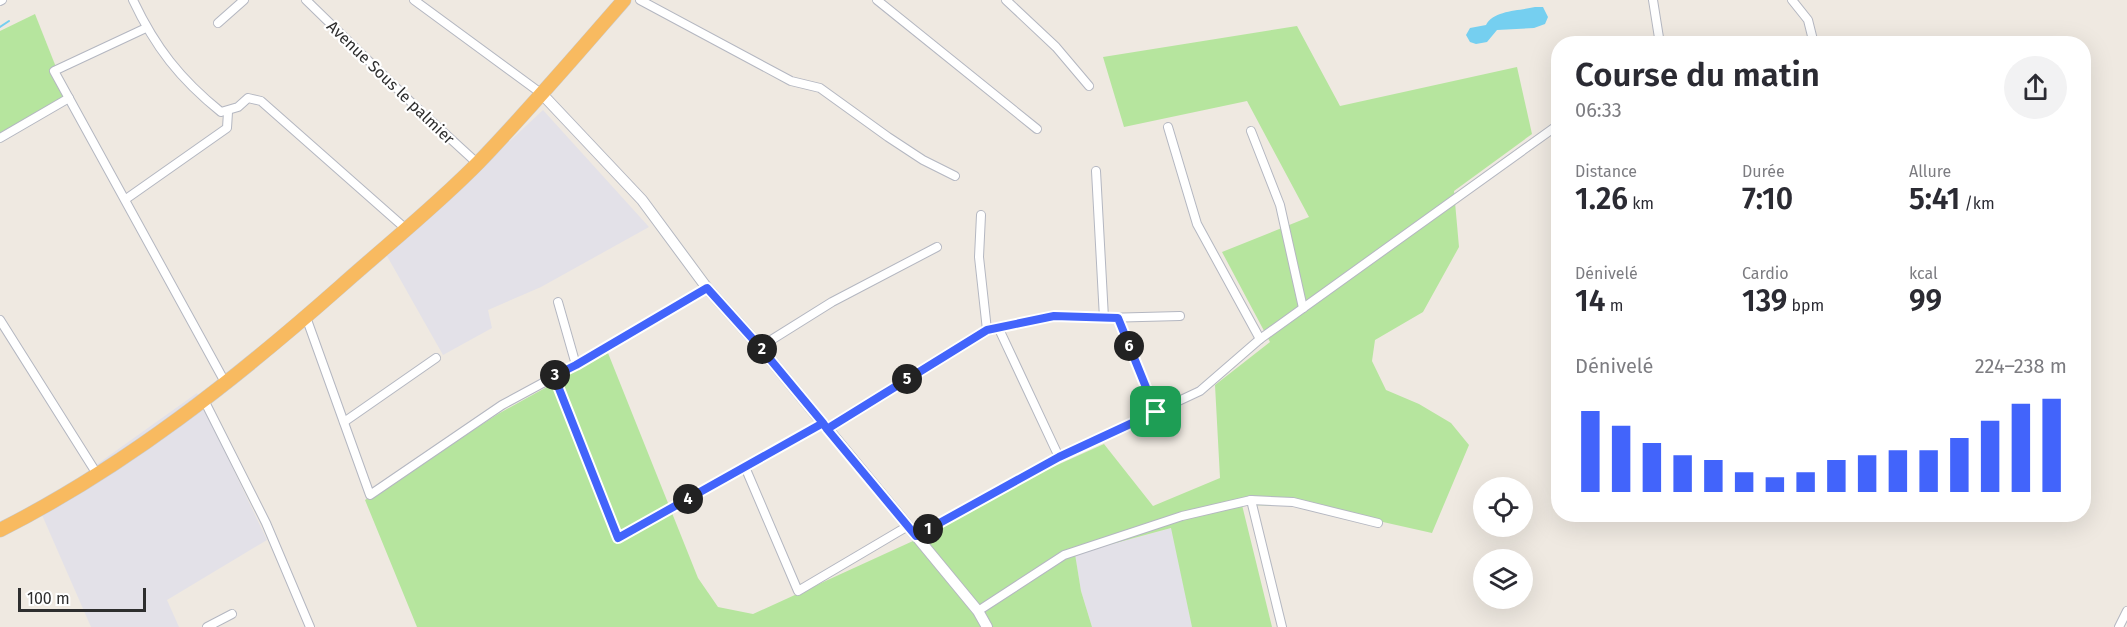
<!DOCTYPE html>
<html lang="fr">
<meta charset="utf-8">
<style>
body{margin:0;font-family:"Fira Sans",sans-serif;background:#f2f2f3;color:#2b2b33;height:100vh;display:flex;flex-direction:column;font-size:22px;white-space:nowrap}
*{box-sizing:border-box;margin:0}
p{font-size:20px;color:#7c7c81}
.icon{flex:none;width:33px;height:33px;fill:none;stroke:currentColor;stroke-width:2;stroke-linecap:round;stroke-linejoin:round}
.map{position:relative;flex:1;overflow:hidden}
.panel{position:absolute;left:1551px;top:36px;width:540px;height:486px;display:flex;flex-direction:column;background:#fff;border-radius:24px;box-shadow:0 6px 24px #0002}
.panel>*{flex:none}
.buttons{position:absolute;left:1473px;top:477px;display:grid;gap:12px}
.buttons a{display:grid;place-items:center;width:60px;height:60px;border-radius:50%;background:#fff;box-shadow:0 6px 24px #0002;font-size:30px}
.scale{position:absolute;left:18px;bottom:15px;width:128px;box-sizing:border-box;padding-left:6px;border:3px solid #2e2e2e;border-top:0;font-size:16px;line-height:21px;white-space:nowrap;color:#2e2e2e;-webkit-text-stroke:4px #fff;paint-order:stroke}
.pin{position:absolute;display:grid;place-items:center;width:51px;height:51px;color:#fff;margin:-26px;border-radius:12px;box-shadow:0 3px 9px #0006}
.km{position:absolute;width:30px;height:30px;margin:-15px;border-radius:50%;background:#222;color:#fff;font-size:16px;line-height:30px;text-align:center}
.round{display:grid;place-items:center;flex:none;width:63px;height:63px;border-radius:32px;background:#f2f2f3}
.summary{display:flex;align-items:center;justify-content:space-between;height:102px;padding:0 24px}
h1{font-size:33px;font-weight:600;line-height:45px}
.figures{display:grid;grid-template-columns:repeat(3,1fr);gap:9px;height:102px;padding:6px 24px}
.figures div{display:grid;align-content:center}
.figures b{font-size:30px;font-weight:600}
.figures small{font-size:16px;font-weight:400}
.figures p{font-size:16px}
.chart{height:168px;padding:12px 24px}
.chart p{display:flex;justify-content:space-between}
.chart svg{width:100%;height:108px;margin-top:6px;stroke:#4264fb;stroke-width:6}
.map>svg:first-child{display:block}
.industrial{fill:#e3e1e8}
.green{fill:#b6e59e}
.water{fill:#75cff0}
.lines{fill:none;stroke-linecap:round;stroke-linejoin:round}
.stream{stroke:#75cff0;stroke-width:2}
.minor-casing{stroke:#b4b7c1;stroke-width:10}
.tertiary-casing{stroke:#b4b7c1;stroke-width:12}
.trunk-casing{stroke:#c9c9c9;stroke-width:15}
.minor{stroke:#fff;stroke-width:8}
.tertiary{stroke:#fff;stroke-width:10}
.trunk{stroke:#f8ba60;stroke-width:14}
.route-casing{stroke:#fff;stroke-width:12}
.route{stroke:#4264fb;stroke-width:8}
.labels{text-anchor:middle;stroke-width:4.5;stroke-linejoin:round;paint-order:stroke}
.street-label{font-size:16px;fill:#2e2e2e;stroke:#fff}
</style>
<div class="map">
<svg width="2127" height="627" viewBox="0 0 2127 627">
<rect width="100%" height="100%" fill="#efe9e1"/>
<g class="industrial">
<path d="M543,110L649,227L541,287L488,310L492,328L443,355L387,256Z"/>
<path d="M197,393L267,540L167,600L179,627H91L42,515L87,490L96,465Z"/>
<path d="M1172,528L1192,627H1092L1081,591L1075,554Z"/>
</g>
<g class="green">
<path d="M35,14L67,95L0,133V31Z"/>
<path d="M1297,26L1340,106L1517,67L1532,134L1454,191L1459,247L1423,312L1375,340L1372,361L1386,390L1419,404L1451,423L1469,445L1432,533L1374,520L1294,506L1242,505L1272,627H1192L1171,528L1075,554L1081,591L1092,627H417L365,500L498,414L608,353L698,578L718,607L753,614L913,541L1046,470L1104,444L1153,506L1220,478L1215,385L1270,342L1222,252L1309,217L1247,101L1124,127L1103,57Z"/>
</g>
<path class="water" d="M1535,7H1543L1548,17L1545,24L1534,28L1497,30L1487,42L1476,44L1470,42L1466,35L1470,28L1486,25C1494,10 1519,11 1535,7Z"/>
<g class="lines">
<path class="stream" d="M0,27L9,21"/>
<defs>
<g id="minor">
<path d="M133,0C155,47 180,79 221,112L238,107L248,98L261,101L406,229"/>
<path d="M306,0L417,108L477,163"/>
<path d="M414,0L542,94"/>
<path d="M640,0L791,81L820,88L888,137L923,160L955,176"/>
<path d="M877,0L1037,129"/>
<path d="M1006,0L1056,47L1089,86"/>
<path d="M1653,0L1660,44"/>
<path d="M1792,0L1808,20L1814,44"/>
<path d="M0,1L2,0"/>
<path d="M218,23L244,0"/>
<path d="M146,28L54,71L226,384"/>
<path d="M1168,127L1197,224L1260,339"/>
<path d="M1251,131L1280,205L1303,308"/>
<path d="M0,138L69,98"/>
<path d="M1096,171L1104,318"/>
<path d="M126,199L227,128L228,112"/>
<path d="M981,215L979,257L987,330"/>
<path d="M558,302L576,365"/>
<path d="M306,317L370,495L502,405L576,365L707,288"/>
<path d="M1118,318L1156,412"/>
<path d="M0,320L97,474"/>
<path d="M998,327L1059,457"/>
<path d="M760,347L832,302L937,247"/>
<path d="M554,376L618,538L823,423"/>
<path d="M204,400L266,523L310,627"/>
<path d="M344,422L436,358"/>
<path d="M827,429L987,330L1054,316L1104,318L1180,316"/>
<path d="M745,467L798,591L908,526"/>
<path d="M1251,500L1282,627"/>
<path d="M916,536L1059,457L1200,391L1260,339L1558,125"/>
<path d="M978,611L1064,555L1182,516L1251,500L1293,502L1378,523"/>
<path d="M207,627L232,614"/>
<path d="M2119,627L2127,611"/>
</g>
<path id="tertiary" d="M542,94L642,200L707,288L760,347L978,611L987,627"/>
<path id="trunk" d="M0,530C125,467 237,378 341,286C387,245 436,206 479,162C529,110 576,55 624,0"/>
</defs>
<use href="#minor" class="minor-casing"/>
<use href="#tertiary" class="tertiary-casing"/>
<use href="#trunk" class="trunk-casing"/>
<use href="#minor" class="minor"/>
<use href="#tertiary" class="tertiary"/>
<use href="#trunk" class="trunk"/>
</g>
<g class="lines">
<defs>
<path id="route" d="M1156,412L1059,457L916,536L827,429L823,423L760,347L707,288L576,365L554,376L618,538L823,423L827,429L987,330L1054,316L1118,318L1156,412"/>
</defs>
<use href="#route" class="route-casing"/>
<use href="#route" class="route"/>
</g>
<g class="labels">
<g class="street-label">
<text transform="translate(391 82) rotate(44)" y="6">Avenue Sous le palmier</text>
</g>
</g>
</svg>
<div class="buttons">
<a><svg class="icon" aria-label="locate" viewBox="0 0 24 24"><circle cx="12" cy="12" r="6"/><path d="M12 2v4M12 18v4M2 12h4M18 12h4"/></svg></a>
<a><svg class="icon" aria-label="layers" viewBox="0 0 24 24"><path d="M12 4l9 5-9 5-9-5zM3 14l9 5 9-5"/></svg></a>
</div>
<div class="scale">100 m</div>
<div class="pin" style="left:1156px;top:412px;background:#1e9e55"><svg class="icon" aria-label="arrive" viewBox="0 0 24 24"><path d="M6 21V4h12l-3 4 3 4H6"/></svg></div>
<b class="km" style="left:928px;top:529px">1</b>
<b class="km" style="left:762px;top:349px">2</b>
<b class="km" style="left:555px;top:375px">3</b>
<b class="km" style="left:688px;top:499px">4</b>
<b class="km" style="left:907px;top:379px">5</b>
<b class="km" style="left:1129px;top:346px">6</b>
<section class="panel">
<div class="summary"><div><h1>Course du matin</h1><p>06:33</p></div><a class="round"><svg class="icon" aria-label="share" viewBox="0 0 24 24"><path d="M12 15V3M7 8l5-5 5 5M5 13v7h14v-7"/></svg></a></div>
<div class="figures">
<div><p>Distance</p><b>1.26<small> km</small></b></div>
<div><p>Durée</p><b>7:10</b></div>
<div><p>Allure</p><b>5:41<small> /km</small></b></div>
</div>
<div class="figures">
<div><p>Dénivelé</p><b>14<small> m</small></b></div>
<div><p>Cardio</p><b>139<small> bpm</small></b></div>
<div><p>kcal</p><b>99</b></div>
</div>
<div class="chart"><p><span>Dénivelé</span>224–238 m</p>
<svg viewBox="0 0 160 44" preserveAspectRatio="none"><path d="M5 44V11M15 44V17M25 44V24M35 44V29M45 44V31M55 44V36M65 44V38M75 44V36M85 44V31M95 44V29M105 44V27M115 44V27M125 44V22M135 44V15M145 44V8M155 44V6"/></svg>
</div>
</section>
</div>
